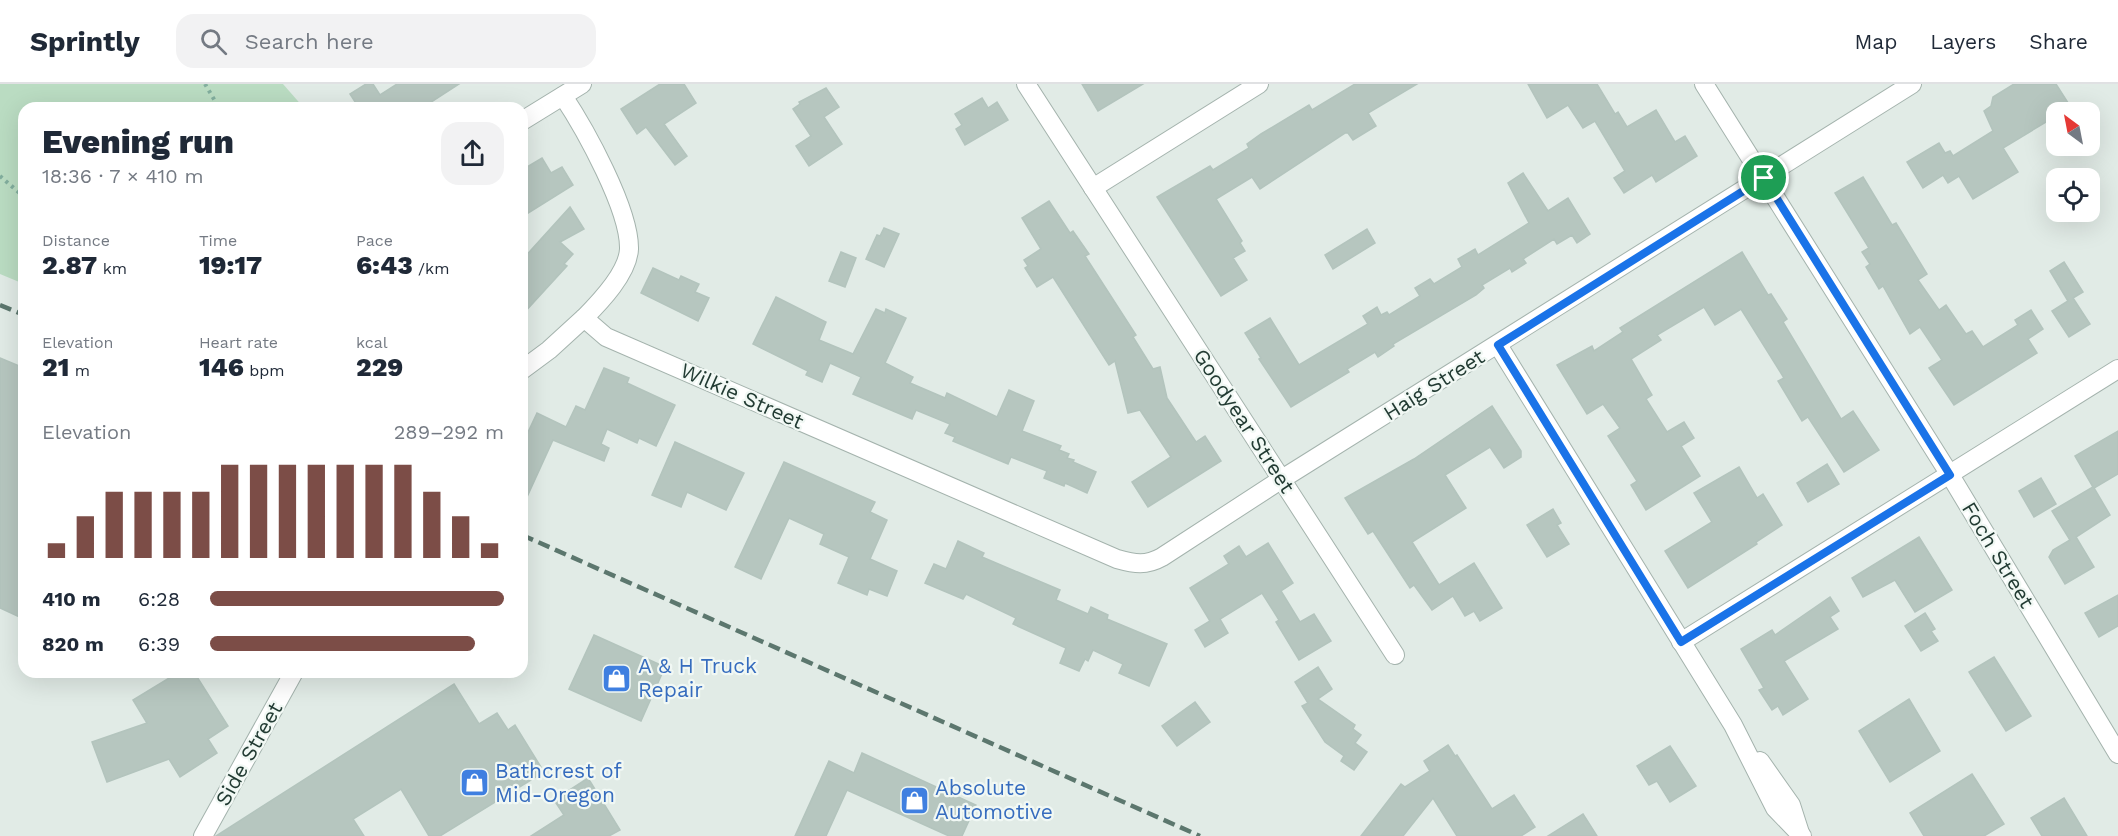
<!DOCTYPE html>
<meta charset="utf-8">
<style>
body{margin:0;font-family:"Work Sans",sans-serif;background:#f2f2f3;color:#1f2937;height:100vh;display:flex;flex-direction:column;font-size:22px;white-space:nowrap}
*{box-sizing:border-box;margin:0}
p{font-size:20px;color:#747a83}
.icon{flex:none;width:33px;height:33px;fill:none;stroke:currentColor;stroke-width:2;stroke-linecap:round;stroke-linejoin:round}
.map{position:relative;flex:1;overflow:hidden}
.details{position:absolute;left:18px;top:18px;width:510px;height:576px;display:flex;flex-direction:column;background:#fff;border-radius:18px;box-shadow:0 6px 24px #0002}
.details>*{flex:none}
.needle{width:39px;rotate:328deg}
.controls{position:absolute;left:2046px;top:18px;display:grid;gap:12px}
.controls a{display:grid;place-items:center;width:54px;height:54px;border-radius:12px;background:#fff;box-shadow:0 6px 24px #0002;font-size:30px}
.pin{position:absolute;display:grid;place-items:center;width:51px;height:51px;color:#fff;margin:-26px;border:3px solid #fff;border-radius:50%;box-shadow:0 2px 6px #0007}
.round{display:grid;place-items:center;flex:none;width:63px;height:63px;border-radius:18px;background:#f2f2f3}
.headline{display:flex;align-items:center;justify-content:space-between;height:102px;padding:0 24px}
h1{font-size:33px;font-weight:800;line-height:45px}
.figures{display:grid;grid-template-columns:repeat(3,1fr);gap:9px;height:102px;padding:6px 24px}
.figures div{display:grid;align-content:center}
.figures b{font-size:26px;font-weight:800}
.figures small{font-size:16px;font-weight:400}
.figures p{font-size:16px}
.chart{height:168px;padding:12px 24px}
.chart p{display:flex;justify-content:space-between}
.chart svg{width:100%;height:108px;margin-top:6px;stroke:#7c4d47;stroke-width:6}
ul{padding:0 24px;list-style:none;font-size:20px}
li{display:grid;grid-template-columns:96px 72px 1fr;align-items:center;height:45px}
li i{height:15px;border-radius:8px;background:#7c4d47}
header{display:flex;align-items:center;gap:36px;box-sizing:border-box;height:84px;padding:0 30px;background:#fff;border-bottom:2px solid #e0e1e3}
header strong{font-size:28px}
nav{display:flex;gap:33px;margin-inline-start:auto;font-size:21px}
.search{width:420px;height:54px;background:#f2f2f3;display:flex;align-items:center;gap:15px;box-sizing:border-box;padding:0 21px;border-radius:18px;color:#747a83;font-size:22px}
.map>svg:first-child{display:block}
.green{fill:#badcc2}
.building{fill:#b6c6bf;stroke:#b3c4bd;stroke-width:1.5}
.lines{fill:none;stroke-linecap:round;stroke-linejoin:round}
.street-casing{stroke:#a4b3ad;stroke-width:20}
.path{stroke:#82ae9e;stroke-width:4;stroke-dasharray:3 4.5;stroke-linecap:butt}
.street{stroke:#fff;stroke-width:18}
.rail{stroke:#5c776e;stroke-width:4.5;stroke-dasharray:12 6;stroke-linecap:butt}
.route-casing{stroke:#fff;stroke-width:12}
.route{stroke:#1a73e8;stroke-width:8}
.labels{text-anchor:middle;stroke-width:4.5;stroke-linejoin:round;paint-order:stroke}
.street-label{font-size:21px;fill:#223b33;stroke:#f1f8f4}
.shop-label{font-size:21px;fill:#366cbe;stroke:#f1f8f4;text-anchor:start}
</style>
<header>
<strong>Sprintly</strong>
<div class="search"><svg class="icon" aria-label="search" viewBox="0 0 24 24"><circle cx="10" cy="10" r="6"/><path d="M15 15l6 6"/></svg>Search here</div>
<nav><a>Map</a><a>Layers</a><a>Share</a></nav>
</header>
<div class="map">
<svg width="2118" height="752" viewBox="0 0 2118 752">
<rect width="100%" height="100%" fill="#e1ebe6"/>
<path class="green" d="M0,0H283L304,24H24V200L0,190Z"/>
<g class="building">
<path d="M366,0H373L380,11L397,0H459L422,24H359L350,10Z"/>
<path d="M660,0H684L696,19L664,40L687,72L675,81L646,43L637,50L621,25Z"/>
<path d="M1082,0H1143L1098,27Z"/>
<path d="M1355,0H1417L1368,29L1376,42L1353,56L1348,49H1345L1260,105L1252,93L1216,115L1242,157L1240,159L1245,167L1233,174L1247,196L1221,212L1157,113L1210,82L1213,86L1249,64L1247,60L1261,50L1309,21L1312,26Z"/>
<path d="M1528,0H1597L1615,30L1618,28L1627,43L1656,26L1675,58L1685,52L1697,72L1656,98L1652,91L1624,109L1614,94L1625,87L1595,37L1583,44L1568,21L1547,34Z"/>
<path d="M2014,0H2056L2070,22L2056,28V32L2003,64L2018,88L1973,115L1959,92L1948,99L1943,91L1923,104L1907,78L1939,59L1945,69L1950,67L1953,72L1993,47L1984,27L1991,22L1993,13Z"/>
<path d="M826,4L839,23L824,33L842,60L809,82L796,62L811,52L793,25L800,20L799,18Z"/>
<path d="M982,14L988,24L997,18L1008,36L965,61L956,45L962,41L955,30Z"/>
<path d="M542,74L551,89L562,83L573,101L522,133V86Z"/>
<path d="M1523,89L1548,127L1568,114L1590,150L1577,159L1572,151L1557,160L1554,155L1523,175L1526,179L1512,188L1510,184L1482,201L1484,204L1476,211L1393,260L1394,262L1378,273L1375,268L1347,285L1349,288L1291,323L1259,275L1261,274L1245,249L1270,234L1299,281L1368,240L1363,232L1377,223L1381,231L1387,228L1389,231L1420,212L1415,204L1430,195L1434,200L1462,183L1458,175L1475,165L1478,171L1529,139L1508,99Z"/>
<path d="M1863,93L1892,141L1896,139L1927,190L1918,196L1939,226L1946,221L1966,250L1972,247L1983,263L2018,241L2015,236L2031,226L2043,245L2028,255L2037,269L1954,321L1929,284L1942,276L1920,243L1910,250L1883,202L1879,205L1866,183L1870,180L1862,168L1869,164L1835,109Z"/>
<path d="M1049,117L1070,149L1073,147L1089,170L1085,172L1136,251L1133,253L1153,285L1160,283L1167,314L1196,358L1205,352L1221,377L1148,423L1132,398L1171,373L1140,326L1128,329L1115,277L1109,281L1053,193L1037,203L1025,184L1028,182L1024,176L1041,165L1022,134Z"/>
<path d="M570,123L584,145L560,158L573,170L564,180L567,182L522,231V176Z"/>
<path d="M884,144L899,150L884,183L866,175L877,151L880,152Z"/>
<path d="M1367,145L1375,159L1333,185L1325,171Z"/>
<path d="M841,168L856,174L845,203L829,197Z"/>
<path d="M1742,168L1768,211L1771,210L1787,235L1783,238L1841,335L1853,327L1879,366L1844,388L1808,333L1802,337L1778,297L1784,294L1741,225L1715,241L1704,223L1657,251L1661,256L1631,275L1652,311L1646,315L1667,348L1684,338L1694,354L1681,362L1700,392L1646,426L1631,401L1637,397L1608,352L1620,344L1603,320L1587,330L1557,281L1592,262L1594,267L1623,248L1620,244Z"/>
<path d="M2064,178L2083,208L2073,214L2090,240L2069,253L2052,227L2068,217L2050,187Z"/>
<path d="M653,184L679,196L681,192L699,200L695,208L709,214L698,237L641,209Z"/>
<path d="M776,213L826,238L819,256L853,270L876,225L885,229L886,225L906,234L885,279L913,293L910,299L945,314L947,309L997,333L1009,306L1034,317L1022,347L1061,362L1059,366L1069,370L1067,374L1074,376L1073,378L1096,388L1087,409L1065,399L1064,402L1044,394L1047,387L1011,373L1008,380L953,357L955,353L945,349L950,340L916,326L912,335L853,310L861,293L830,279L822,298L806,291L808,287L753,260Z"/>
<path d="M0,274L24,284V535L0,524Z"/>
<path d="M604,284L629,294L627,299L675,321L656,362L639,354L637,359L607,345L601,360L609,364L604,377L553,356L522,424V361L537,329L566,343L576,322L585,326Z"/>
<path d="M1492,322L1521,367V373L1504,384L1490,363L1445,391L1466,424L1412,458L1439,501L1474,479L1502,524L1480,537L1474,527L1465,532L1453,512L1432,526L1414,501L1410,504L1373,447L1368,450L1345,414L1414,375Z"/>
<path d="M2118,347V390L2094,404L2110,431L2076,453L2094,483L2065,500L2049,473L2053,466L2070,456L2052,427L2093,403L2075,372Z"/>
<path d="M675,358L744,389L726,426L687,408L681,423L652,411Z"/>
<path d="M784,378L875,418L870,428L887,436L870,475L897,487L887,512L869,505L867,511L838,499L849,473L820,460L824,450L789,434L761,495L735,483Z"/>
<path d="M1827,380L1839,400L1808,418L1797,399Z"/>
<path d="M1739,383L1757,414L1763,410L1782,441L1756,458L1757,460L1688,504L1665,467L1712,438L1694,409Z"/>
<path d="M2041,394L2056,420L2034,433L2019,407Z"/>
<path d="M1553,425L1561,439L1557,441L1569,460L1547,473L1527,441Z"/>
<path d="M1919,453L1952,506L1915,528L1895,496L1863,513L1852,494Z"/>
<path d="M958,457L984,469L982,473L1060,506L1056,516L1088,530L1091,523L1108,531L1107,535L1167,560L1149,602L1119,589L1123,580L1093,566L1088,577L1085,575L1079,587L1060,579L1066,564L1013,540L1016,534L966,510L963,515L925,499L934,480L946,485Z"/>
<path d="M1268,459L1293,499L1281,507L1300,538L1314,530L1331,557L1299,576L1276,538L1279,536L1262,509L1220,535L1228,549L1205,563L1195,546L1210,537L1190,504L1229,480L1224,472L1239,462L1246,473Z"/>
<path d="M2118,511V542L2099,553L2085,529Z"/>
<path d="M1830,513L1839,527L1830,533L1838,545L1784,577L1808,615L1783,631L1778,622L1772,626L1759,606L1764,604L1741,565L1772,546L1775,551Z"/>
<path d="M1925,529L1935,545L1931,547L1938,557L1921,567L1905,542Z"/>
<path d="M594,551L665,583L641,637L569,605Z"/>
<path d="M1994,573L2031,632L2006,647L1969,588Z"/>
<path d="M1318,583L1332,605L1318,615L1355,641L1353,645L1361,651L1355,659L1367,668L1354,686L1341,677L1344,672L1325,658L1302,622L1308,619L1295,598Z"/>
<path d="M179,588H194L228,642L208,655L217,669L180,693L169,675L107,698L92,658L147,639L133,616Z"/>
<path d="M454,600L479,640L497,629L508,646L515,641L544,688L440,752H429L401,705L353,735L364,752H216Z"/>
<path d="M1909,615L1940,667L1890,698L1859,647Z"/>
<path d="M1195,618L1210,638L1177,662L1162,642Z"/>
<path d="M1448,661L1455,672L1457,671L1492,725L1514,711L1535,743L1521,752H1457L1433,714L1403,752H1361L1401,700L1405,703L1430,687L1424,677Z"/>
<path d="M1670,662L1696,702L1670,718L1657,697L1649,701L1637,682Z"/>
<path d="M862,669L976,721L962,752H949L847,706L826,752H795L829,677L854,689Z"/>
<path d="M1972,690L2004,740L1984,752H1924L1910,729Z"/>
<path d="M588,694L620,746L609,752H531L564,731L554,716Z"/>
<path d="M2064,714L2087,752H2042L2031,734Z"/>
<path d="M1583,730L1597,752H1548Z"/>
</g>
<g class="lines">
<defs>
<g id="street">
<path d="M1026,0L1395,571"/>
<path d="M1704,0L1950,391L2118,670"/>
<path d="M563,12C585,45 630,126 629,165C628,189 600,218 584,234L606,253L1117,475C1135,480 1146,482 1162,473L1282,395L1912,0"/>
<path d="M522,37L582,0"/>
<path d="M1093,104L1259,0"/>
<path d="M1498,261L1733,641L1775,724L1802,752"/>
<path d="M522,286L549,266L584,234"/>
<path d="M1681,558L2118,285"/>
<path d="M1760,677L1791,721L1800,749"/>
<path d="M203,752L294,588"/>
</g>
</defs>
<use href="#street" class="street-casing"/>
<g class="path">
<path d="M205,0L218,22L216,24"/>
<path d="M0,92L24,113"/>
</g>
<use href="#street" class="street"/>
<g class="rail">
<path d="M0,221L24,231"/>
<path d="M522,451L1200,752"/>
</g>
</g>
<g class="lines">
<defs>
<path id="route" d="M1764,94L1950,391L1681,558L1498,261Z"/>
</defs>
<use href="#route" class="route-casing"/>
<use href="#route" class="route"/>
</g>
<defs>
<symbol id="shop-square" viewBox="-11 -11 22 22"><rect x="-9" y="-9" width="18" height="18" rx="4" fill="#3f7fe0" stroke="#f1f8f4"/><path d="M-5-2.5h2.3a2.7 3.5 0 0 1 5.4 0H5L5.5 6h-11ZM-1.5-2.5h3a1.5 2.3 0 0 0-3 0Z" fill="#fff"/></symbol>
</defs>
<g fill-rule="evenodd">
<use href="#shop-square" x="600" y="578" width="33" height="33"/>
<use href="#shop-square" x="458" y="682" width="33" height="33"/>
<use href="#shop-square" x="898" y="700" width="33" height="33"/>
</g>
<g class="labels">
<g class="street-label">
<text transform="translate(1434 301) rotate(-32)" y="7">Haig Street</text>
<text transform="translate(742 312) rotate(24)" y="7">Wilkie Street</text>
<text transform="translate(1244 337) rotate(57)" y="7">Goodyear Street</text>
<text transform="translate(1998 471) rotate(59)" y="7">Foch Street</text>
<text transform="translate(249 670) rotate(-61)" y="7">Side Street</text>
</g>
<g class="shop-label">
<text x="638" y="589">A &amp; H Truck<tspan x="638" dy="24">Repair</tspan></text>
<text x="495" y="694">Bathcrest of<tspan x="495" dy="24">Mid-Oregon</tspan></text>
<text x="935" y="711">Absolute<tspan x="935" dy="24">Automotive</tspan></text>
</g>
</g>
</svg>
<div class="controls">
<a><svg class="needle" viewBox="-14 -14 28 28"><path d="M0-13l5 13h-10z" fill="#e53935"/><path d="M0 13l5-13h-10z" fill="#747a83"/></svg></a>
<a><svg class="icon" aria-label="locate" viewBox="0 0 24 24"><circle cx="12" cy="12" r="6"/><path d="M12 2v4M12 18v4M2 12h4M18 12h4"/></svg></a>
</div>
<div class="pin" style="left:1764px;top:94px;background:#1e9e55"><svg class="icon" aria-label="arrive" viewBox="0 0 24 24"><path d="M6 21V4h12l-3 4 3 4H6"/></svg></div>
<section class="details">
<div class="headline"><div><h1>Evening run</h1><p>18:36 · 7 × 410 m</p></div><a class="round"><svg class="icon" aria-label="share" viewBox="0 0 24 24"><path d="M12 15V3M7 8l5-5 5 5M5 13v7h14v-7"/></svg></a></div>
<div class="figures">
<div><p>Distance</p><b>2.87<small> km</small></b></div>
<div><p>Time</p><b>19:17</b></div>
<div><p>Pace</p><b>6:43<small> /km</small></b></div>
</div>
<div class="figures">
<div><p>Elevation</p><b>21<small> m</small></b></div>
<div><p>Heart rate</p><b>146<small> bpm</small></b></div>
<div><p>kcal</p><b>229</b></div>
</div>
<div class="chart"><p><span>Elevation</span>289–292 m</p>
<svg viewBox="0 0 160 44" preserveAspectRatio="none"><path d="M5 44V38M15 44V27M25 44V17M35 44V17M45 44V17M55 44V17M65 44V6M75 44V6M85 44V6M95 44V6M105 44V6M115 44V6M125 44V6M135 44V17M145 44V27M155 44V38"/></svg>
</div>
<ul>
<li><b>410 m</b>6:28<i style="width:100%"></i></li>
<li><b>820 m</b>6:39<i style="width:90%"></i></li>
</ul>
</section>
</div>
